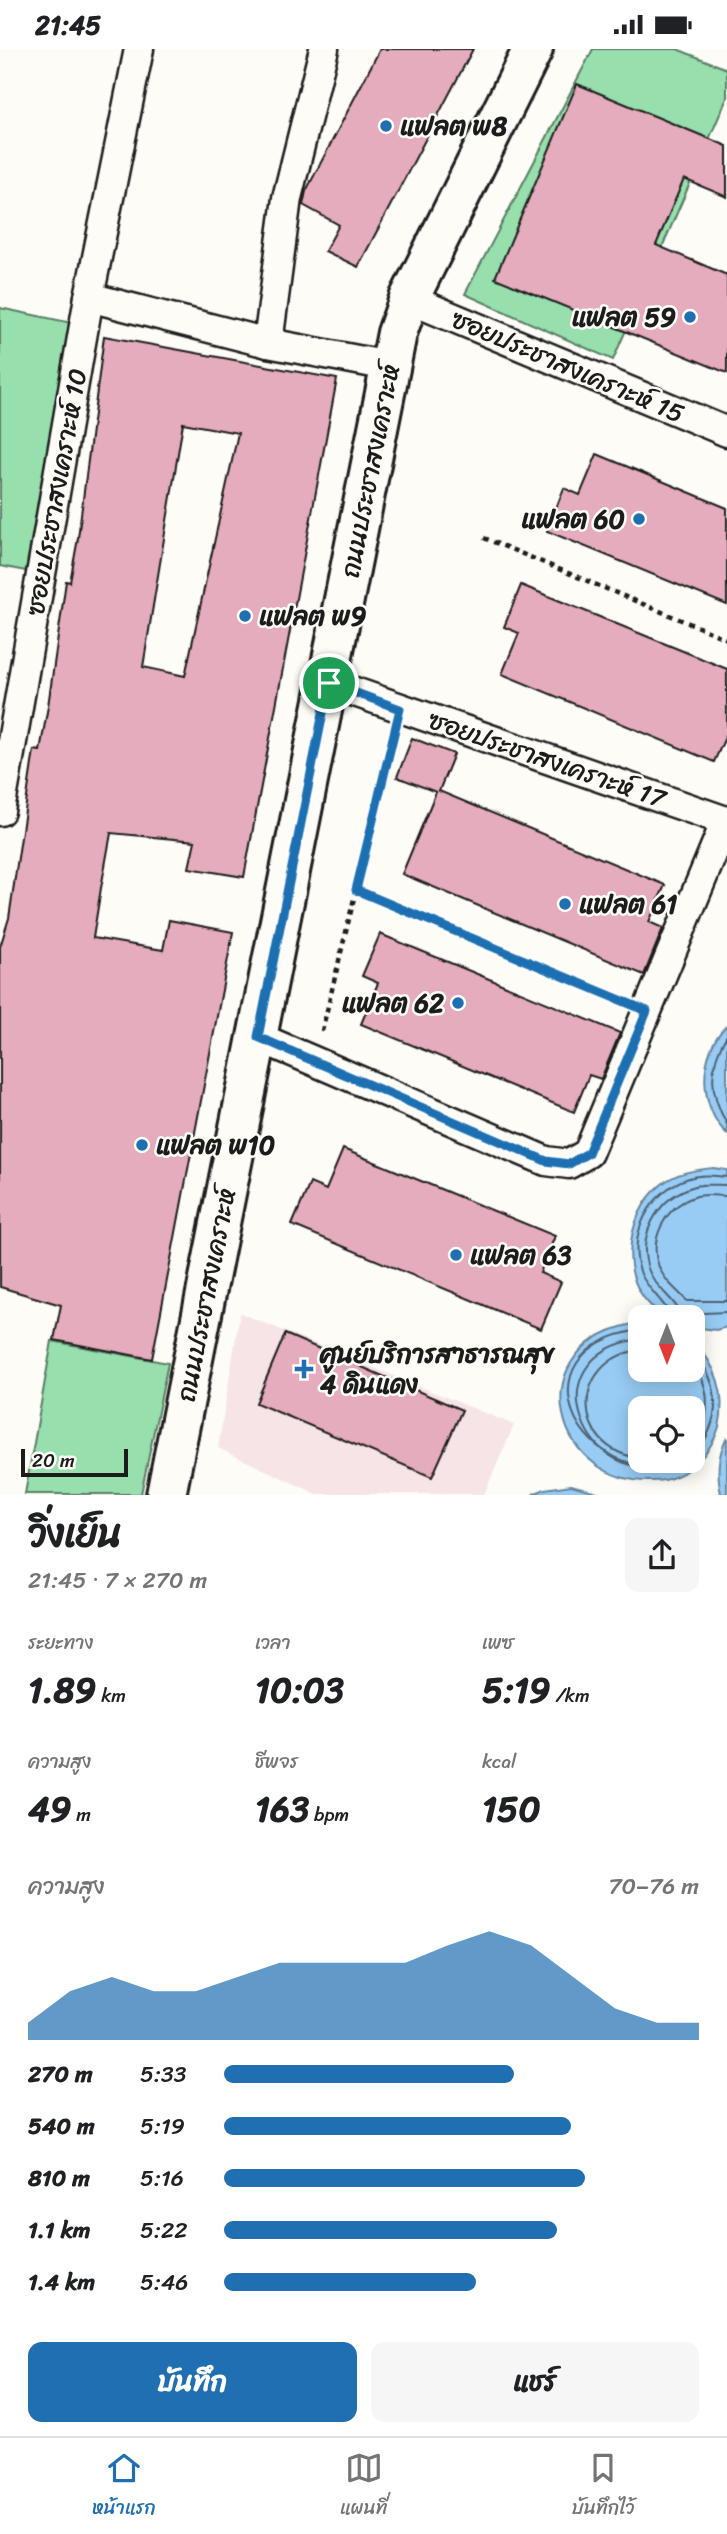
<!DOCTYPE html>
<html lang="th">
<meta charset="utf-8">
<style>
body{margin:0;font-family:Sriracha,"Playpen Sans Thai",sans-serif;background:#f6f6f6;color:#202124;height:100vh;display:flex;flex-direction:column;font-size:26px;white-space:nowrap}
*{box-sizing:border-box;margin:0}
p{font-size:23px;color:#757577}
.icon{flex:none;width:38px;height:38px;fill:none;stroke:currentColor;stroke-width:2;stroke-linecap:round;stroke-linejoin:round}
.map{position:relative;height:1446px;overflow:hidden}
.panel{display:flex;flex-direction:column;background:#fff;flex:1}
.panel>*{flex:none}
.needle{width:46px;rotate:180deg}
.controls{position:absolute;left:628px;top:1256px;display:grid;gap:14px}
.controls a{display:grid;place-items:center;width:77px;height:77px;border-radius:14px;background:#fff;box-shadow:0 4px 18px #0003;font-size:35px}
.scale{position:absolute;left:21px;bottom:18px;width:107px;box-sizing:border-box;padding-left:7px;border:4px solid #1c1c1c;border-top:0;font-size:19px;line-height:24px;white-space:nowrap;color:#1c1c1c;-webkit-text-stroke:5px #fdfcf7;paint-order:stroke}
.pin{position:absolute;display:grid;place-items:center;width:60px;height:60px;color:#fff;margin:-30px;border:4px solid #fff;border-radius:50%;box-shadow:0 2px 7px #0007}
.round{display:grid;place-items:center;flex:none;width:74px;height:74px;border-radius:14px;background:#f6f6f6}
.head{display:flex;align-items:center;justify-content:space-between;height:119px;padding:0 28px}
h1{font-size:38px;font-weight:800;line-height:52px}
.figures{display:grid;grid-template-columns:repeat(3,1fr);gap:10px;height:119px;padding:7px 28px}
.figures div{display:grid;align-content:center}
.figures b{font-size:35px;font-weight:800}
.figures small{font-size:19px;font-weight:400}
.figures p{font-size:19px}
.chart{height:196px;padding:14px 28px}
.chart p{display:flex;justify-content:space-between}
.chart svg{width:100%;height:126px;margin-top:7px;fill:#1f6fb2;opacity:.7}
.primary-button{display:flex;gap:14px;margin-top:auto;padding:14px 28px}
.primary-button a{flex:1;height:80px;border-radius:14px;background:#1f6fb2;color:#fff;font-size:28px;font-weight:800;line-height:80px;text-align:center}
.primary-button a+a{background:#f6f6f6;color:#202124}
ul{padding:0 28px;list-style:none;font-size:23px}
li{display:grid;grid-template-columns:112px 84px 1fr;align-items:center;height:52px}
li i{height:18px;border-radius:9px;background:#1f6fb2}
.status{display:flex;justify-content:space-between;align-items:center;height:49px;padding:0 35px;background:#fff;direction:ltr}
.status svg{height:19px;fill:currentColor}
.dock{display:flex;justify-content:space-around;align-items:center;height:98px;border-top:2px solid #e0e0e0;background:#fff;font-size:19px;color:#757577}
.dock a{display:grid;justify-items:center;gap:4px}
.dock .on{color:#1f6fb2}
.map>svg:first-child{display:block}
.built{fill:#f6e4e6}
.green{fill:#97dfad;stroke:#5a7e64;stroke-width:2}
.water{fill:#98ccf5;stroke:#66869e;stroke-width:2;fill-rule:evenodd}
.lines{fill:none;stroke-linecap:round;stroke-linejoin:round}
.shore{stroke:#4e6273;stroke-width:2}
.building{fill:#e5acbe;stroke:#1c1c1c;stroke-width:2;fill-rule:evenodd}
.street-casing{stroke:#1c1c1c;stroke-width:33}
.secondary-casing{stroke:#1c1c1c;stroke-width:44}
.path{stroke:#1c1c1c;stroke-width:4.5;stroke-dasharray:5 5;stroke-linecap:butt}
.street{stroke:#fdfcf7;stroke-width:28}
.secondary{stroke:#fdfcf7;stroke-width:38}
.route-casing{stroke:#fff;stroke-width:14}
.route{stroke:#1f6fb2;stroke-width:9}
.poi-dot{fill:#1f6fb2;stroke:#fdfcf7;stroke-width:2.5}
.labels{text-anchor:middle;stroke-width:5;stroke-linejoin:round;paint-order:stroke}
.poi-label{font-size:26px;font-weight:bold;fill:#1c1c1c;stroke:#fdfcf7;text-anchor:start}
.street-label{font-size:26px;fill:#1c1c1c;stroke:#fdfcf7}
</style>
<div class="status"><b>21:45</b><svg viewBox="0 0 49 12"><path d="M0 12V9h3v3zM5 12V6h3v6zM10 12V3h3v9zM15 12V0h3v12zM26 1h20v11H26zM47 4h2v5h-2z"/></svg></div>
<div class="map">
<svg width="727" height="1446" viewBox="0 0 727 1446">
<rect width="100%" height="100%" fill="#fdfcf7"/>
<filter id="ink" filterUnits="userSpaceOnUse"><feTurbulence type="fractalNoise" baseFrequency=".0143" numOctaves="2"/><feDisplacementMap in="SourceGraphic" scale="14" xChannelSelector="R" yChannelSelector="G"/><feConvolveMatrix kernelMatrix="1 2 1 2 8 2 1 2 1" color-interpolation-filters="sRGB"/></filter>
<g filter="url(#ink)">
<path class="built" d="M240,1264L514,1376L484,1445H317L218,1399Z"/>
<g class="green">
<path d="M593,0H677L727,20V49L613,311L465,245Z"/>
<path d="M0,259L72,274L31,523L0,517Z"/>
<path d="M52,1292L168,1314L141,1445H25Z"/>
</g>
<g class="water">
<path d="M727,976V1085C698,1057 698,1004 727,976Z"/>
<path d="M713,1119L727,1121V1278L716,1281L693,1278V1269C685,1269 673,1271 666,1267C615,1242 623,1166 662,1135C677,1123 696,1121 713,1119Z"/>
<path d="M640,1274V1321H693V1292C716,1315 727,1345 719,1378C711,1403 691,1425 665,1431C551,1446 515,1291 640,1274ZM640,1360H693V1412H640Z"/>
<path d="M727,1388V1445H721C717,1425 717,1407 727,1388Z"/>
<path d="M571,1436L604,1445H533L545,1440Z"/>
</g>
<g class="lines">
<g class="shore">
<path d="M727,986C708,1017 709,1044 727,1075"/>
<path d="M727,1136C714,1136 702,1134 689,1139C657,1151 636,1188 649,1222C656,1240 674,1249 681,1265L727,1263"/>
<path d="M727,1147C716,1147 705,1144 694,1148C666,1157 648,1190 659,1218C665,1233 677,1241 687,1252H727"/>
<path d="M671,1269C670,1258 647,1240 641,1225C626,1187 650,1141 689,1129C702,1125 714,1127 727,1128"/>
<path d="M640,1281C509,1300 579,1446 688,1412"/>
<path d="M640,1290C527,1306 587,1446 671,1412"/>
<path d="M640,1301C570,1310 570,1401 640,1409"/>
<path d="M693,1302C723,1338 722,1372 693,1408"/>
<path d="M693,1316C712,1338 711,1372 693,1394"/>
</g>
</g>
<g class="building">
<path d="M380,0H473L358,218L325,202L339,176L303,156L306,142Z"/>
<path d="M577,35L727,97V148L684,130L656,196L727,226V324L495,229Z"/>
<path d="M104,287L337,330L244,828L189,819L195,792L111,784L101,839L93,889L163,901L169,871L233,883L152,1310L54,1291L61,1256L0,1238V898L9,869L34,701L40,702L48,657L66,532L70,533L78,489ZM183,374L238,384L185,627L143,618Z"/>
<path d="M597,405L727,459V556L547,482L564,439L580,446Z"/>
<path d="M521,536L727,620V684L714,713L502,625L519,584L504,578Z"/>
<path d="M412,689L454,705L439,742L665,836L649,873L663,879L644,926L402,825L436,743L397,728Z"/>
<path d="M380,885L620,984L601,1030L589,1026L574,1063L361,975L378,934L362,927Z"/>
<path d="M343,1100L555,1187L540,1224L561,1233L541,1280L292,1176L310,1134L326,1141Z"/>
<path d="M285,1285L462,1361L432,1428L256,1354Z"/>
</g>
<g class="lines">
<defs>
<g id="street">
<path d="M89,248L268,294L389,317"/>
<path d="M409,250L727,383"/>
<path d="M268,294L287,149L324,0"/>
<path d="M0,762L89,248L139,0"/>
<path d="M258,988L546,1112L569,1115L588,1104L726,772L329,634"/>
</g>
<path id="secondary" d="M166,1446L397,284L409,250L533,0"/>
</defs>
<use href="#street" class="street-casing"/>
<use href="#secondary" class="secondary-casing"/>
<g class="path">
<path d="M484,489L727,590"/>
<path d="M356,841L617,949"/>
<path d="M322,982L393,688"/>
</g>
<use href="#street" class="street"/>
<use href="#secondary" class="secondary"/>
</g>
</g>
<g class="lines" filter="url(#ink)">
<defs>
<path id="route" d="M329,634L400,660L356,841L647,962L588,1104L569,1115L546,1112L258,988Z"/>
</defs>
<use href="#route" class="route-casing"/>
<use href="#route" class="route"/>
</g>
<g class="poi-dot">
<circle cx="386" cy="77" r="7"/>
<circle cx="690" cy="268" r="7"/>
<circle cx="639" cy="470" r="7"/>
<circle cx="245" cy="567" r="7"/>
<circle cx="565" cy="855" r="7"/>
<circle cx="458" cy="954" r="7"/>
<circle cx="142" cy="1096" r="7"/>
<circle cx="456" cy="1206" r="7"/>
<path d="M300.5 1309.5h7v7h7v7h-7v7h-7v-7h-7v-7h7z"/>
</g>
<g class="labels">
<g class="poi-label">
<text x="400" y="86">แฟลต พ8</text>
<text x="676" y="277" text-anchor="end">แฟลต 59</text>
<text x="625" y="479" text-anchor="end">แฟลต 60</text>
<text x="259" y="576">แฟลต พ9</text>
<text x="579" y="864">แฟลต 61</text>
<text x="444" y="963" text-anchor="end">แฟลต 62</text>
<text x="156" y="1105">แฟลต พ10</text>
<text x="470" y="1215">แฟลต 63</text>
<text x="320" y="1314">ศูนย์บริการสาธารณสุข<tspan x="320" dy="30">4 ดินแดง</tspan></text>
</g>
<g class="street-label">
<text transform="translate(568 317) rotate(23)" y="9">ซอยประชาสงเคราะห์ 15</text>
<text transform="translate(370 422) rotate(-79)" y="9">ถนนประชาสงเคราะห์</text>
<text transform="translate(56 443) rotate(-80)" y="9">ซอยประชาสงเคราะห์ 10</text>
<text transform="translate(547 710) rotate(19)" y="9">ซอยประชาสงเคราะห์ 17</text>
<text transform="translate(206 1246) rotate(-79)" y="9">ถนนประชาสงเคราะห์</text>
</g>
</g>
</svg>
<div class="controls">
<a><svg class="needle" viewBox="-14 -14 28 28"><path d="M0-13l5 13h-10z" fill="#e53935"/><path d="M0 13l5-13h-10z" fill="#757577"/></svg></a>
<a><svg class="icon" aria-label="locate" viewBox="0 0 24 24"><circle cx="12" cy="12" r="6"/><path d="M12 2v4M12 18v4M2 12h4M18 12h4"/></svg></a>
</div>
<div class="scale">20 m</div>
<div class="pin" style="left:329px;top:634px;background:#1e9e55"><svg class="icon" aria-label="arrive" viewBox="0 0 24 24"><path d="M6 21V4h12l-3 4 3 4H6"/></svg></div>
</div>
<section class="panel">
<div class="head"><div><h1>วิ่งเย็น</h1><p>21:45 · 7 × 270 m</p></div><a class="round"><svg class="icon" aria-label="share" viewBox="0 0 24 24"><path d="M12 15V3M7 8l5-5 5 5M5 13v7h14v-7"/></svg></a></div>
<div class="figures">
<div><p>ระยะทาง</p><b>1.89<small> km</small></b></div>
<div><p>เวลา</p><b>10:03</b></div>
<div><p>เพซ</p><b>5:19<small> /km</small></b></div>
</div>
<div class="figures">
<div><p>ความสูง</p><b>49<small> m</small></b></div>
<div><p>ชีพจร</p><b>163<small> bpm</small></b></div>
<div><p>kcal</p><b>150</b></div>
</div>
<div class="chart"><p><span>ความสูง</span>70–76 m</p>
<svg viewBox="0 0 160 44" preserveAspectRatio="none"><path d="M0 44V38L10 27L20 22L30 27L40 27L50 22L60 17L70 17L80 17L90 17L100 11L110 6L120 11L130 22L140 33L150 38L160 38V44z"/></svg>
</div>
<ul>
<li><b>270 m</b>5:33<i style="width:61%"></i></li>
<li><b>540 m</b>5:19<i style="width:73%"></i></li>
<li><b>810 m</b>5:16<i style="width:76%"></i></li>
<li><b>1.1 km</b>5:22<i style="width:70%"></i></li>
<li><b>1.4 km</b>5:46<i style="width:53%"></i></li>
</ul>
<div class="primary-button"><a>บันทึก</a><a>แชร์</a></div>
</section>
<nav class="dock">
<a class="on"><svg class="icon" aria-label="home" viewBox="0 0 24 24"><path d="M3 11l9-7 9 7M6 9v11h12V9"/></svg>หน้าแรก</a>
<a><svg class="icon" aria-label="map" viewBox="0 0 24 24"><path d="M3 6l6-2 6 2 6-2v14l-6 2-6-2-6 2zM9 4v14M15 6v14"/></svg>แผนที่</a>
<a><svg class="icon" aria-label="saved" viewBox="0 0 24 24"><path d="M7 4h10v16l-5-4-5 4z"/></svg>บันทึกไว้</a>
</nav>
